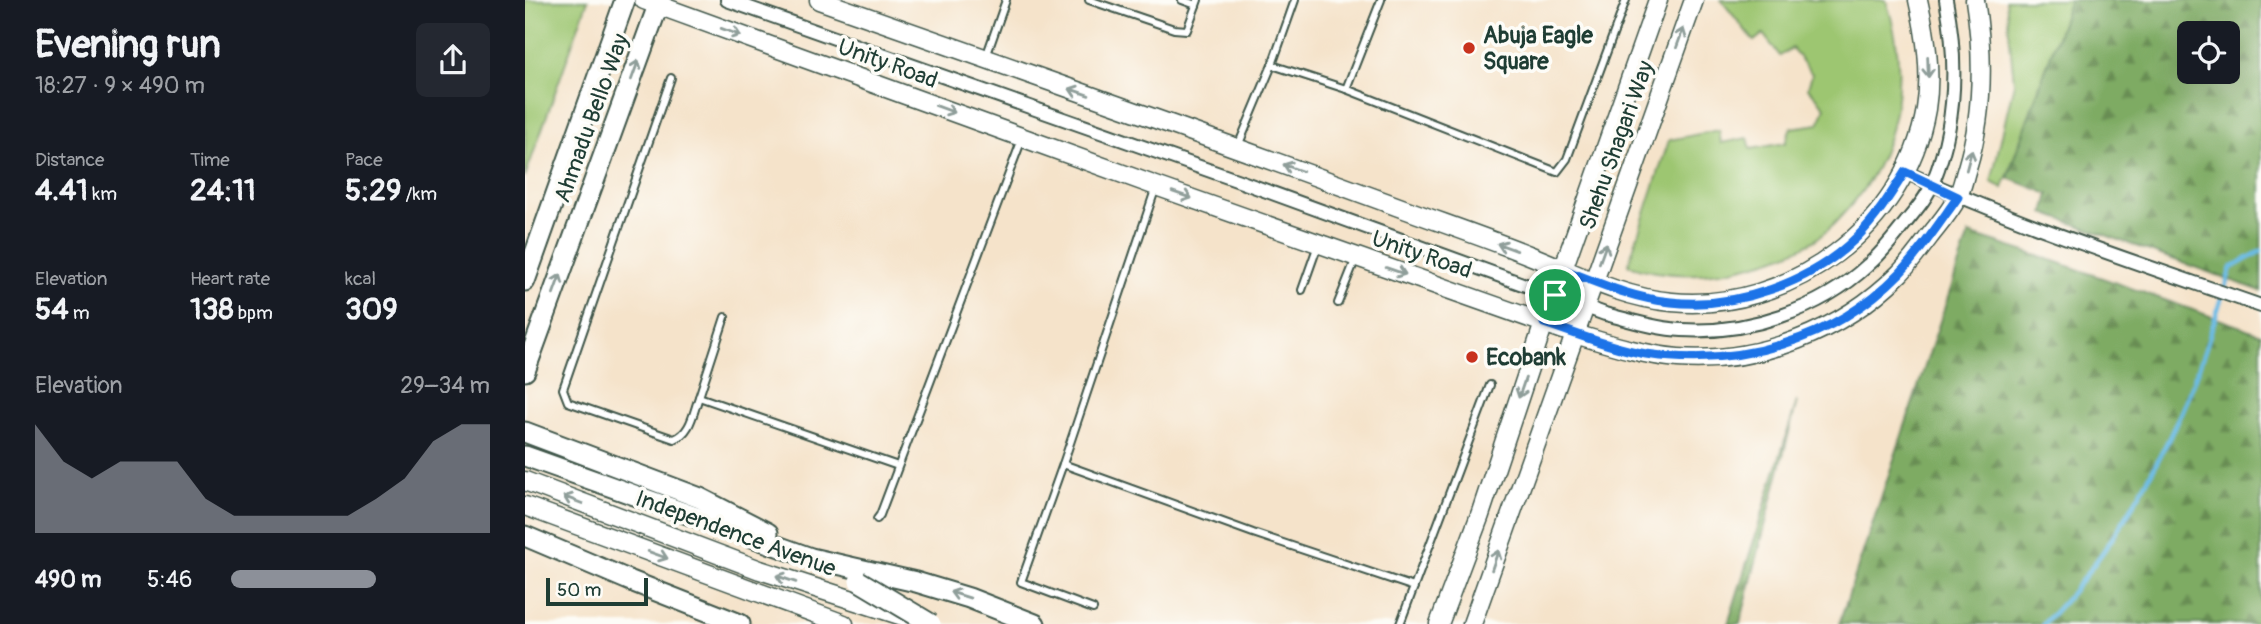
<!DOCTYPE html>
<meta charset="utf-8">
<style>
body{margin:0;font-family:Pangolin,sans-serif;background:#242831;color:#f1f3f6;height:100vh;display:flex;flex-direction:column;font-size:26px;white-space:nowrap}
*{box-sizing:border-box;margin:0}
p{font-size:23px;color:#9ea1a6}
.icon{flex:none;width:38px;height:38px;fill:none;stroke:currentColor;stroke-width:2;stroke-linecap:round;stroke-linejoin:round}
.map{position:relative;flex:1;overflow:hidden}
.panel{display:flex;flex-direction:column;background:#171b24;width:525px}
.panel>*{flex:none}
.tools{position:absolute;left:1652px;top:21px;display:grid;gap:14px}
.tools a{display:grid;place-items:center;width:63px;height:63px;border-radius:10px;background:#171b24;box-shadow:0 7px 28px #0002;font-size:35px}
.scale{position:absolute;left:21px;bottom:18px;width:102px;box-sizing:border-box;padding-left:7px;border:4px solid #1f3d34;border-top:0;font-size:19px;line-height:24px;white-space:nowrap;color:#1f3d34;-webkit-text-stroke:5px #fdfcf7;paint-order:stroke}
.pin{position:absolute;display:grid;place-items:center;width:60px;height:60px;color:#fff;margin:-30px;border:4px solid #fff;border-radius:50%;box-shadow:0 2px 7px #0007}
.round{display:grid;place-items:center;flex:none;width:74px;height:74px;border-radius:10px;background:#242831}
.overview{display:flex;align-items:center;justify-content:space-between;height:119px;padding:0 35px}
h1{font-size:38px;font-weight:700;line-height:52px}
.stats{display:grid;grid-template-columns:repeat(3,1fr);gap:10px;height:119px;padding:7px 35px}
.stats div{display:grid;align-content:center}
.stats b{font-size:30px;font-weight:700}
.stats small{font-size:19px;font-weight:400}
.stats p{font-size:19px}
.chart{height:196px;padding:14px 35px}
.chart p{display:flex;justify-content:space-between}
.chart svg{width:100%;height:126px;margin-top:7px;fill:#8c9099;opacity:.7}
ul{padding:0 35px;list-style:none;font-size:23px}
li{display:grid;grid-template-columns:112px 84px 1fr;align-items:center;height:52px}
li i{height:18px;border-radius:9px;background:#8c9099}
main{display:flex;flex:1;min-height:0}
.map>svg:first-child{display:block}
.grass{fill:#9dc671;stroke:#5e8252;stroke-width:2}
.forest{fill:url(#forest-firs);stroke:#4e744c;stroke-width:2;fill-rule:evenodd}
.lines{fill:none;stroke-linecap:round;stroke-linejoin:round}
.stream{stroke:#6bbce7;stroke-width:4.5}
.lane-casing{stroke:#3f564a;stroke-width:10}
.street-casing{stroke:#3f564a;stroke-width:16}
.secondary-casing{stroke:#3f564a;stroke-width:21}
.primary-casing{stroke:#3f564a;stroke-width:23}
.lane{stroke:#fff;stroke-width:6}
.street{stroke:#fff;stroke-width:12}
.secondary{stroke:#fff;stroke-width:18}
.primary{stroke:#fff;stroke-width:19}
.primary-bridge-casing{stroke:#3f564a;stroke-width:23;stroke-linecap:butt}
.primary-bridge{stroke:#fff;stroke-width:19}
.oneway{stroke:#8f9e9a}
.route-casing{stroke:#fff;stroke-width:14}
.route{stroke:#1a73e8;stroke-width:9}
.poi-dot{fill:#c8321e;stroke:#fdfcf7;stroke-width:2.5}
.labels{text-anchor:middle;stroke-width:7;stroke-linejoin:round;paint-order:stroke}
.poi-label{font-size:23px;font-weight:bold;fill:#1f3d34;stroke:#fdfcf7;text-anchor:start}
.street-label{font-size:23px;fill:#1f3d34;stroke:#fdfcf7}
</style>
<main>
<section class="panel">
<div class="overview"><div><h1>Evening run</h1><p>18:27 · 9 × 490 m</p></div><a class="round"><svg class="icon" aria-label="share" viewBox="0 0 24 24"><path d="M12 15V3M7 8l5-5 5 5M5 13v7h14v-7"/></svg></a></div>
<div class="stats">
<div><p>Distance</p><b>4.41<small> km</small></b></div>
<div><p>Time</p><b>24:11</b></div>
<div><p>Pace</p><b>5:29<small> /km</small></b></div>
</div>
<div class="stats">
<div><p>Elevation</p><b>54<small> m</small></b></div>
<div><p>Heart rate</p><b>138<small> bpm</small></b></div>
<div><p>kcal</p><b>309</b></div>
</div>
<div class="chart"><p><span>Elevation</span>29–34 m</p>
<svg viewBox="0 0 160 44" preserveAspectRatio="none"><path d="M0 44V6L10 19L20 25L30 19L40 19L50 19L60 32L70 38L80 38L90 38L100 38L110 38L120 32L130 25L140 12L150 6L160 6V44z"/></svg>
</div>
<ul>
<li><b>490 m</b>5:46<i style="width:56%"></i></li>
</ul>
</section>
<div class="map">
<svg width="1736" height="624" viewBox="0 0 1736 624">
<defs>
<pattern id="forest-firs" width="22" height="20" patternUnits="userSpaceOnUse" patternTransform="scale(1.75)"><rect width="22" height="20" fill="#7eab63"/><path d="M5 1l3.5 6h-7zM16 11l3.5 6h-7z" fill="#678c52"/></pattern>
</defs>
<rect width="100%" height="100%" fill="#fdfcf7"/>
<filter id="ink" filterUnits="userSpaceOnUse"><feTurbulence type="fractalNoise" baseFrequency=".0143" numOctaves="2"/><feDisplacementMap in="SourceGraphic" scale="14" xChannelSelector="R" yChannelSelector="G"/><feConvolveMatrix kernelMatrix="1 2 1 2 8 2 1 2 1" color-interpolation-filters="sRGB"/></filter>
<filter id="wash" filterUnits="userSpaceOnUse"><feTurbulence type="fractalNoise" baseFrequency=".00686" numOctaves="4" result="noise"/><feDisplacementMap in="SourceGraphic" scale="28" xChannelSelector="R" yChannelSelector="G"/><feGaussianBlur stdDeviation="1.57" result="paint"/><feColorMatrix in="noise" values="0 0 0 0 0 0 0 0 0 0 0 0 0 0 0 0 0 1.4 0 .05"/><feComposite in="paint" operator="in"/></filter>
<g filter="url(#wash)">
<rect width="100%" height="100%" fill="#f5e3ca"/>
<g class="grass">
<path d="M0,0H63L0,177Z"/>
<path d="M1196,0H1361C1386,74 1374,155 1319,213C1309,224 1297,237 1283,244C1265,254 1243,261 1223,266C1184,277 1141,278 1103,265L1144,140L1194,130L1196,143L1223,138L1226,149L1260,143L1266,128L1294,124L1300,107L1283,88L1287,74L1267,48L1255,56L1238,34L1229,41Z"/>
<path d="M1481,0H1545L1478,188L1466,182L1489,83Z"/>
</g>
<g class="forest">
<path d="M1545,0H1736V291L1519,213L1524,194L1483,178ZM1703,33V72H1664V33Z"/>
<path d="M1444,234L1532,262L1736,334V619L1732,624H1314Z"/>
<path d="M1272,401L1215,624H1203Z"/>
</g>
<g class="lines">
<path class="stream" d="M1518,624C1576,566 1624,485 1657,410C1677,364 1691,315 1706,268L1736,251"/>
</g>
</g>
<g filter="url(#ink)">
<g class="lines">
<defs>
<g id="lane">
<path d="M564,0L649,29L662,30L673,0"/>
<path d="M657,0L671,5"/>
<path d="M461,57L481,0"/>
<path d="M747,65L821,89L1032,172L1042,159L1101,0"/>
<path d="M146,78L38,389L43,402L149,439C166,433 168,413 174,397"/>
<path d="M821,89L856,0"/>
<path d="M713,146L747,65L770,0"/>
<path d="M777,290L793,245"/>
<path d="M813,303L831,258"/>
<path d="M200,317L174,397L373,466"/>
<path d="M538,464L631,187"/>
<path d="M352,519L355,515L497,139"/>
<path d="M889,587L965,385"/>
<path d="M568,609L496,582L538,464L728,533L889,587L875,624"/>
</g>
<g id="street">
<path d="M202,0L717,182L1080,314C1105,320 1131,329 1157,330C1222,334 1295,310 1343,265C1356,254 1367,240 1378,226C1389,212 1402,198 1408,182C1432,123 1433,62 1421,0"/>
<path d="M1380,172C1495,225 1616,264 1736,306"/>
</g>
<g id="secondary">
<path d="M119,0L631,186L1050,334C1084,344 1118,355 1153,358C1234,364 1317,331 1374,274C1385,263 1395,249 1404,237C1414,224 1425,212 1432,198C1437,189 1439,177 1442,168C1459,112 1459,57 1450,0"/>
<path d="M294,0C491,69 687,138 882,210C923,225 964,239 1004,255C1050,273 1097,298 1147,302C1265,313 1381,226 1401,109C1407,72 1401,35 1393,0"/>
<path d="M0,481L235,570L393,621"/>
<path d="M0,506L319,624"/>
<path d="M914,624L955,515L1019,323L1133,0"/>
<path d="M947,624L1169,0"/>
</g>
<g id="primary">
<path d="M0,281L100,0"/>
<path d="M0,371L135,0"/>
<path d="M0,432L175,498L243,533"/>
<path d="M0,456L286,558L391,582L444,598L510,624"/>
<path d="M0,536L106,581L215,624"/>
</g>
</defs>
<use href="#lane" class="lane-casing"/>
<use href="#street" class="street-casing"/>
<use href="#secondary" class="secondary-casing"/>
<use href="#primary" class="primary-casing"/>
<use href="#lane" class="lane"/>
<use href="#street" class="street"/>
<use href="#secondary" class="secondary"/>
<use href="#primary" class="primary"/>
<defs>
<path id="primary-bridge" d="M334,581L406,624"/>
</defs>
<use href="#primary-bridge" class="primary-bridge-casing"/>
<use href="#primary-bridge" class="primary-bridge"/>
</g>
<defs><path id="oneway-shaft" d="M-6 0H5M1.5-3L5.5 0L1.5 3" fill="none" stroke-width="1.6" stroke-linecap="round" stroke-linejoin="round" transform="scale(1.75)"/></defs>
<g class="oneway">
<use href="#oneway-shaft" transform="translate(206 32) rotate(20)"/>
<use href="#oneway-shaft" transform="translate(1155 38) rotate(-70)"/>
<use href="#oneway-shaft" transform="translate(1403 67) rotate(88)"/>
<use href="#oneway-shaft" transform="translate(110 70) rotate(-70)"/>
<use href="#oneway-shaft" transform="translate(554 92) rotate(-161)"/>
<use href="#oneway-shaft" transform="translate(420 109) rotate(20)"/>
<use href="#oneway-shaft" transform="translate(1444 160) rotate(-75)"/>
<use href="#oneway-shaft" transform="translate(768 168) rotate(-160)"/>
<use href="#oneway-shaft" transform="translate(657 195) rotate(19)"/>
<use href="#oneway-shaft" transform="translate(982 247) rotate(-160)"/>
<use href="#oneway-shaft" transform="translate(1078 253) rotate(-70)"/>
<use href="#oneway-shaft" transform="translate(871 271) rotate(19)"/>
<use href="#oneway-shaft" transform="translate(32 284) rotate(-70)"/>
<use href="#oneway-shaft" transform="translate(997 388) rotate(109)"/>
<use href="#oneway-shaft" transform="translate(48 500) rotate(-159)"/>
<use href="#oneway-shaft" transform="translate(133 555) rotate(20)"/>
<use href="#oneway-shaft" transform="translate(970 560) rotate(-71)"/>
<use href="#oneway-shaft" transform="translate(261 579) rotate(-161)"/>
<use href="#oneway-shaft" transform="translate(435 595) rotate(-163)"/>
</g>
</g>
<g class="lines" filter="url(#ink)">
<defs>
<path id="route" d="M1380,172L1433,197C1415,222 1397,250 1375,273C1309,341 1213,368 1121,354C1087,348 1052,334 1019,323L1039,270C1073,283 1110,299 1146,302C1211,309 1286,283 1332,237C1351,218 1366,194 1380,172Z"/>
</defs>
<use href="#route" class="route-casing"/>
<use href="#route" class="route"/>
</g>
<g class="poi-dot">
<circle cx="944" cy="48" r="7"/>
<circle cx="947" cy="357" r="7"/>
</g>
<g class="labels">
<g class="poi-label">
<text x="958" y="43">Abuja Eagle<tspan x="958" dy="26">Square</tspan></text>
<text x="961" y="365">Ecobank</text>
</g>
<g class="street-label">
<text transform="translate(363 63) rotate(20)" y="8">Unity Road</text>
<text transform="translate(66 118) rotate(-70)" y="8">Ahmadu Bello Way</text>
<text transform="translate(1091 145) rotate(-70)" y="8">Shehu Shagari Way</text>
<text transform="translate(897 254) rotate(19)" y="8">Unity Road</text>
<text transform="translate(211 533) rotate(20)" y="8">Independence Avenue</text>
</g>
</g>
</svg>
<div class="tools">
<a><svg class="icon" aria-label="locate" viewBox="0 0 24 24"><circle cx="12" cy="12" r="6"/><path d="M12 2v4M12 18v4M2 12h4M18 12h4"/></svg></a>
</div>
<div class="scale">50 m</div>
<div class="pin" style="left:1030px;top:295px;background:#1e9e55"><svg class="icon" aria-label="arrive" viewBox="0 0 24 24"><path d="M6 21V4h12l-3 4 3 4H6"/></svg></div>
</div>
</main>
